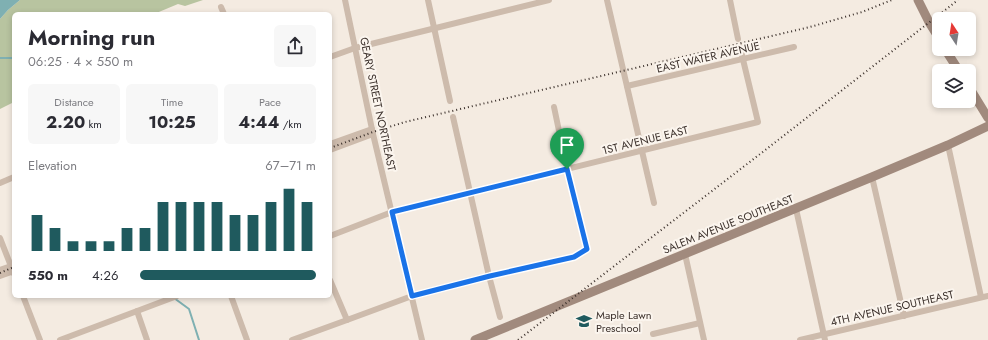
<!DOCTYPE html>
<meta charset="utf-8">
<style>
body{margin:0;font-family:Jost,sans-serif;background:#f7f7f7;color:#2b2b33;height:100vh;display:flex;flex-direction:column;font-size:15px;white-space:nowrap}
*{box-sizing:border-box;margin:0}
p{font-size:13px;color:#7c7c81}
.icon{flex:none;width:22px;height:22px;fill:none;stroke:currentColor;stroke-width:2;stroke-linecap:round;stroke-linejoin:round}
.map{position:relative;flex:1;overflow:hidden}
.details{position:absolute;left:12px;top:12px;width:320px;height:286px;display:flex;flex-direction:column;background:#fff;border-radius:6px;box-shadow:0 2px 6px #0003}
.details>*{flex:none}
.needle{width:26px;rotate:348deg}
.controls{position:absolute;left:932px;top:12px;display:grid;gap:8px}
.controls a{display:grid;place-items:center;width:44px;height:44px;border-radius:6px;background:#fff;box-shadow:0 2px 6px #0003;font-size:20px}
.pin{position:absolute;display:grid;place-items:center;width:34px;height:34px;color:#fff;margin:-41px -17px;border-radius:50% 50% 50% 0;rotate:-45deg;box-shadow:0 0 4px #0007}
.pin .icon{rotate:45deg}
.round{display:grid;place-items:center;flex:none;width:42px;height:42px;border-radius:6px;background:#f7f7f7}
.head{display:flex;align-items:center;justify-content:space-between;height:68px;padding:0 16px}
h1{font-size:22px;font-weight:700;line-height:30px}
.figures{display:grid;grid-template-columns:repeat(3,1fr);gap:6px;height:68px;padding:4px 16px}
.figures div{display:grid;align-content:center;border-radius:6px;background:#f7f7f7;text-align:center}
.figures b{font-size:17px;font-weight:700}
.figures small{font-size:11px;font-weight:400}
.figures p{font-size:11px}
.chart{height:112px;padding:8px 16px}
.chart p{display:flex;justify-content:space-between}
.chart svg{width:100%;height:72px;margin-top:4px;stroke:#1f5a5e;stroke-width:6}
ul{padding:0 16px;list-style:none;font-size:13px}
li{display:grid;grid-template-columns:64px 48px 1fr;align-items:center;height:30px}
li i{height:10px;border-radius:5px;background:#1f5a5e}
.map>svg:first-child{display:block}
.green{fill:#b8c4a0}
.water{fill:#7fb0b2}
.lines{fill:none;stroke-linecap:round;stroke-linejoin:round}
.stream{stroke:#7fb0b2;stroke-width:2}
.street{stroke:#cdbbac;stroke-width:6}
.secondary{stroke:#a18a7d;stroke-width:9}
.rail{stroke:#3b302b;stroke-width:2;stroke-dasharray:1 3;stroke-linecap:butt}
.route-casing{stroke:#fff;stroke-width:8}
.route{stroke:#1a73e8;stroke-width:5}
.labels{text-anchor:middle;stroke-width:4;stroke-linejoin:round;paint-order:stroke}
.street-label{font-size:11px;fill:#3b302b;stroke:#fbf5ee}
.poi-label{font-size:11px;fill:#3b302b;stroke:#fbf5ee;text-anchor:start}
</style>
<div class="map">
<svg width="988" height="340" viewBox="0 0 988 340">
<rect width="100%" height="100%" fill="#f4ebe1"/>
<path class="green" d="M20,0H203L185,6L178,4L154,14H14V102L0,109V19L8,10Z"/>
<path class="water" d="M0,0H20L8,10L0,19Z"/>
<g class="lines">
<g class="stream">
<path d="M0,58H14"/>
<path d="M174,298L189,309L199,340"/>
</g>
<g class="street">
<path d="M345,0L373,134L422,340"/>
<path d="M428,0L450,101"/>
<path d="M607,0L654,203"/>
<path d="M730,0L738,39"/>
<path d="M221,7L224,14"/>
<path d="M330,57L355,48L549,0"/>
<path d="M627,86L794,47"/>
<path d="M453,117L489,276L500,317"/>
<path d="M330,144L372,129"/>
<path d="M948,145L981,297"/>
<path d="M330,150L373,134"/>
<path d="M872,177L904,316"/>
<path d="M0,183L14,177"/>
<path d="M796,209L825,340"/>
<path d="M330,236L392,212L758,122L740,47"/>
<path d="M0,238L14,274"/>
<path d="M685,254L704,340"/>
<path d="M0,270L14,265"/>
<path d="M0,276L14,271"/>
<path d="M330,280L347,320"/>
<path d="M23,296L40,340"/>
<path d="M231,296L247,340"/>
<path d="M137,311L147,340"/>
<path d="M653,334L700,323"/>
<path d="M60,340L177,296"/>
<path d="M292,340L347,320L412,296L489,276L574,257L587,249L567,169L554,107"/>
<path d="M800,340L988,296"/>
</g>
<g class="secondary">
<path d="M918,0L929,22L939,38"/>
<path d="M945,49L959,71"/>
<path d="M969,87L988,118"/>
<path d="M475,340L872,177L948,145L988,126"/>
</g>
<g class="rail">
<path d="M330,148L373,132L405,122L810,27L862,12L892,0"/>
<path d="M0,273L14,267"/>
<path d="M518,340L764,151L958,0"/>
</g>
</g>
<g class="lines">
<defs>
<path id="route" d="M567,169L587,249L574,257L490,276L412,296L392,212Z"/>
</defs>
<use href="#route" class="route-casing"/>
<use href="#route" class="route"/>
</g>
<defs>
<symbol id="school-bare" viewBox="-9 -9 18 18"><path d="M0-5L7-2L0 1L-7-2ZM-4 1L0 2.5L4 1V4Q0 6-4 4Z" fill="#1f5a5e" stroke="#fbf5ee" stroke-width="2.5" paint-order="stroke"/></symbol>
</defs>
<g fill-rule="evenodd">
<use href="#school-bare" x="573" y="310" width="22" height="22"/>
</g>
<g class="labels">
<g class="street-label">
<text transform="translate(708 57) rotate(-13)" y="4">EAST WATER AVENUE</text>
<text transform="translate(378 104) rotate(78)" y="4">GEARY STREET NORTHEAST</text>
<text transform="translate(645 140) rotate(-14)" y="4">1ST AVENUE EAST</text>
<text transform="translate(728 224) rotate(-22)" y="4">SALEM AVENUE SOUTHEAST</text>
<text transform="translate(892 308) rotate(-13)" y="4">4TH AVENUE SOUTHEAST</text>
</g>
<g class="poi-label">
<text x="596" y="319">Maple Lawn<tspan x="596" dy="13">Preschool</tspan></text>
</g>
</g>
</svg>
<div class="controls">
<a><svg class="needle" viewBox="-14 -14 28 28"><path d="M0-13l5 13h-10z" fill="#e53935"/><path d="M0 13l5-13h-10z" fill="#7c7c81"/></svg></a>
<a><svg class="icon" aria-label="layers" viewBox="0 0 24 24"><path d="M12 4l9 5-9 5-9-5zM3 14l9 5 9-5"/></svg></a>
</div>
<div class="pin" style="left:567px;top:169px;background:#1e9e55"><svg class="icon" aria-label="arrive" viewBox="0 0 24 24"><path d="M6 21V4h12l-3 4 3 4H6"/></svg></div>
<section class="details">
<div class="head"><div><h1>Morning run</h1><p>06:25 · 4 × 550 m</p></div><a class="round"><svg class="icon" aria-label="share" viewBox="0 0 24 24"><path d="M12 15V3M7 8l5-5 5 5M5 13v7h14v-7"/></svg></a></div>
<div class="figures">
<div><p>Distance</p><b>2.20<small> km</small></b></div>
<div><p>Time</p><b>10:25</b></div>
<div><p>Pace</p><b>4:44<small> /km</small></b></div>
</div>
<div class="chart"><p><span>Elevation</span>67–71 m</p>
<svg viewBox="0 0 160 44" preserveAspectRatio="none"><path d="M5 44V22M15 44V30M25 44V38M35 44V38M45 44V38M55 44V30M65 44V30M75 44V14M85 44V14M95 44V14M105 44V14M115 44V22M125 44V22M135 44V14M145 44V6M155 44V14"/></svg>
</div>
<ul>
<li><b>550 m</b>4:26<i style="width:100%"></i></li>
</ul>
</section>
</div>
